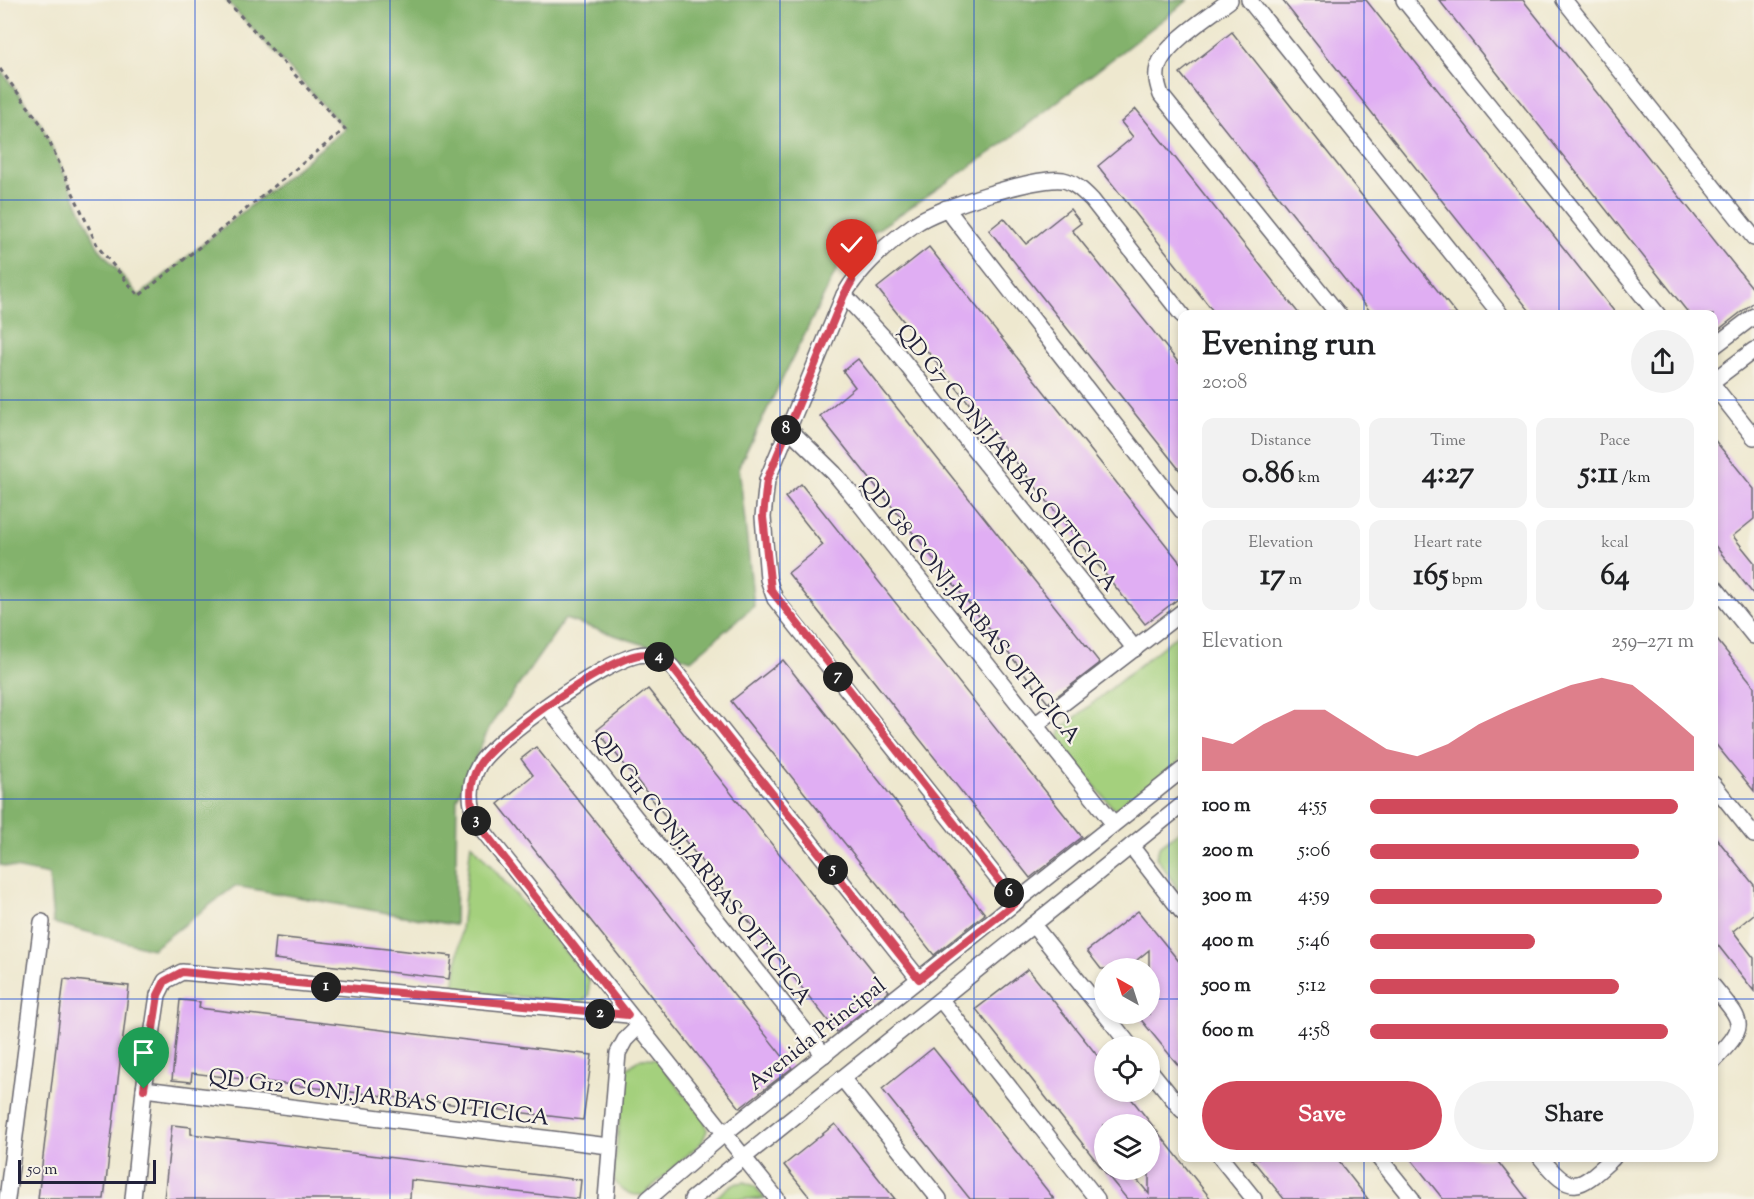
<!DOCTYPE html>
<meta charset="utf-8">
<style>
body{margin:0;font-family:"Sorts Mill Goudy",serif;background:#f2f2f2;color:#202124;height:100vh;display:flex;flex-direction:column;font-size:22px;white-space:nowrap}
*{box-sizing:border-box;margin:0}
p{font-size:20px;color:#757577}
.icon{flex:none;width:33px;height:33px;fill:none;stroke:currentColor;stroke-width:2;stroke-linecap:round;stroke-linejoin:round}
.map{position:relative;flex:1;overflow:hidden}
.drawer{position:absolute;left:1178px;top:310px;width:540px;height:852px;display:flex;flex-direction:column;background:#fff;border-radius:12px;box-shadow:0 3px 9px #0003}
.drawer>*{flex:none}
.needle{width:39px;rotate:321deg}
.buttons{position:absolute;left:1094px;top:958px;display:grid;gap:12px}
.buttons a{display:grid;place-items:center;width:66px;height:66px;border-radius:50%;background:#fff;box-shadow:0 3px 9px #0003;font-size:30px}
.scale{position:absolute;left:18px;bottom:15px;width:138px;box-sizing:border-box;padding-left:6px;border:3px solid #22223b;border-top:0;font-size:16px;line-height:21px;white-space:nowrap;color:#22223b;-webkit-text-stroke:4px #f7f3e8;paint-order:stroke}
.pin{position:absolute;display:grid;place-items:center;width:51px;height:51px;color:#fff;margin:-62px -26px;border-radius:50% 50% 50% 0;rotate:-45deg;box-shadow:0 0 6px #0007}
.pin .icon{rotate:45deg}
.km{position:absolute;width:30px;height:30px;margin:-15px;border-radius:50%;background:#222;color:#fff;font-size:16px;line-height:30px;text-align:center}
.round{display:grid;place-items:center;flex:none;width:63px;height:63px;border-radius:32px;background:#f2f2f2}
.overview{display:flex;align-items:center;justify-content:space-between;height:102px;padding:0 24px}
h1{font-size:33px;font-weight:700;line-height:45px}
.stats{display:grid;grid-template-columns:repeat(3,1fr);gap:9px;height:102px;padding:6px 24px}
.stats div{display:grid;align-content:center;border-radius:12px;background:#f2f2f2;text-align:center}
.stats b{font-size:30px;font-weight:700}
.stats small{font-size:16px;font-weight:400}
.stats p{font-size:16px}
.chart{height:168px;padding:12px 24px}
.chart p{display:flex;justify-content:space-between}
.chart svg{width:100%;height:108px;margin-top:6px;fill:#d1495b;opacity:.7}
.cta{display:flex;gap:12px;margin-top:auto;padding:12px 24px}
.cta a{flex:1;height:69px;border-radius:36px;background:#d1495b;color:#fff;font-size:24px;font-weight:700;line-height:69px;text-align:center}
.cta a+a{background:#f2f2f2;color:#202124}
ul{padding:0 24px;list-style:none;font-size:20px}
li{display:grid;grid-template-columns:96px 72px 1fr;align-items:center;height:45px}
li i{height:15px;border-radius:8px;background:#d1495b}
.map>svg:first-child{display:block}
.green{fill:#a4d07d;stroke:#63795c;stroke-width:1.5}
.forest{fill:#83b26c;stroke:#526a54;stroke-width:1.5}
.building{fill:#e0aef3;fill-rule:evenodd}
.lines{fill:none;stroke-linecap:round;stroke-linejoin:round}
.street-casing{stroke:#69676f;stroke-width:18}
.path{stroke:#69676f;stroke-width:3;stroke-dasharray:4.5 4.5;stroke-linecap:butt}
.street{stroke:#fff;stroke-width:15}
.route-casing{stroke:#fff;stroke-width:12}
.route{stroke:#d1495b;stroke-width:8}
.grid{fill:none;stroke:#1d4ed8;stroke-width:1.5;stroke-opacity:0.55}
.labels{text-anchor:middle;stroke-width:4.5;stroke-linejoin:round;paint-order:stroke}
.street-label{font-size:22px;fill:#22223b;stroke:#f7f3e8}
</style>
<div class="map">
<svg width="1754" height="1199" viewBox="0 0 1754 1199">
<rect width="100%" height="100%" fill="#f7f3e8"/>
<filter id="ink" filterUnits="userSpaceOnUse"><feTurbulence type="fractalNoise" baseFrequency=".0167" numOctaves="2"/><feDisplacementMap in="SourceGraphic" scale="12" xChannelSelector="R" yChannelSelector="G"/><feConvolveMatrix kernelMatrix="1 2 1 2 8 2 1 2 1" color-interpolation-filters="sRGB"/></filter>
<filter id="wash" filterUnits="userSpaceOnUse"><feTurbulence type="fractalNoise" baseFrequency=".008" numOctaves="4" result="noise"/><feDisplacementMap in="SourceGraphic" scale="24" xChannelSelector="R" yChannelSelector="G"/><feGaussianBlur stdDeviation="1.35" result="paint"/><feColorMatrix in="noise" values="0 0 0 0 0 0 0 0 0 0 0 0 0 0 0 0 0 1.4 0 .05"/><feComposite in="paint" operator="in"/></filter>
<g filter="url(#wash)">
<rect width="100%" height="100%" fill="#eee8cf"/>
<g class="green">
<path d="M1182,631V745L1178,766L1121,809L1113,808L1062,747L1059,735L1061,729Z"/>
<path d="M1182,829V895L1156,857L1160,846Z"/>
<path d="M471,843L589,979V995L581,1003L454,990Z"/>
<path d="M647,1058L656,1059L705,1120L707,1131L702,1142L643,1195C629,1196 619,1191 613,1177L625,1071L638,1060Z"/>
<path d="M745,1182L755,1186L765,1199H714L733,1184Z"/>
</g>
<path class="forest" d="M226,0H1188L999,147L846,251L739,466L754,606L691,660L565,619L490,726L457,799L455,925L235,886L152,949L53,923L49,875L0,865V69L41,124L98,247L139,296L345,129Z"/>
<g id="blocks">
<g class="building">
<path d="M1282,0H1366L1617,315H1533Z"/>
<path d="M1439,0H1523L1754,290V302L1713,334V315H1690Z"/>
<path d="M1232,32L1410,256L1457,315H1373L1180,73Z"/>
<path d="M1136,109L1169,150L1300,315H1216L1205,301L1098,166L1133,137L1121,122Z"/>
<path d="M1070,209L1081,223L1072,230L1182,367V473L989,230L1004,218L1026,244Z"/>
<path d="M929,247L1182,565V596L1145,624L877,288Z"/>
<path d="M858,359L1100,663L1048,703L820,416L855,387L843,371Z"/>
<path d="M1713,438L1754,489V519L1733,536L1754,562V595L1713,543Z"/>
<path d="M801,484L1082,837L1030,878L788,573L823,545L785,497Z"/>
<path d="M1713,635L1754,686V791L1713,741Z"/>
<path d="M783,660L985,914L934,955L731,701Z"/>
<path d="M648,689L889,991L837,1032L597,730Z"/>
<path d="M536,747L792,1068L740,1108L498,804L533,775L521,759Z"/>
<path d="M1713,834L1754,885V914L1733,931L1754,958V991L1713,939Z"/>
<path d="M1138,911L1182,965V1070L1138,1016L1149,1014V950L1126,969H1101L1087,951Z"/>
<path d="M276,937L452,956L449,979L274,959Z"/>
<path d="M1028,969L1104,1064V1092H1126L1211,1199H1127L1104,1171L976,1009ZM1104,1125H1149V1194L1129,1170H1104Z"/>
<path d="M64,979L129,986L104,1199H38Z"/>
<path d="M180,1000L200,1002L199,1008L592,1055L583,1120L192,1073L191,1082L172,1080Z"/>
<path d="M933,1048L1035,1175L1054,1199H970L882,1089Z"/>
<path d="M835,1124L848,1140L895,1199H811L795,1179L784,1165Z"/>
<path d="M172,1125L191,1127V1134L581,1180L579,1199L411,1180L410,1199H164Z"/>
<path d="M1251,1158H1336L1368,1199H1284Z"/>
<path d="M1410,1158H1495L1527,1199H1443Z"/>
</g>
</g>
</g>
<g filter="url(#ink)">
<use href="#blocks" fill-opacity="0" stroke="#69676f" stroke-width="1.5"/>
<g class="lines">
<defs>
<g id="street">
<path d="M1230,0C1211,15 1164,44 1158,67C1155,77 1158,86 1161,95L1339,315"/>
<path d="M1249,0L1501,315"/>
<path d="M1404,0L1658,315"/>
<path d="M1564,0L1754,238"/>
<path d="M946,208L1182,511"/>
<path d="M844,295L888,342L1135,649"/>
<path d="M1713,347L1754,316"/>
<path d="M1713,381L1754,350"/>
<path d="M1713,385L1754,437"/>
<path d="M787,427L834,473L859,503L1113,823"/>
<path d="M1713,585L1754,636"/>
<path d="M547,706L824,1055"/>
<path d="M1035,725L1182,612"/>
<path d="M1713,784L1754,835"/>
<path d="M1131,846L1182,912"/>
<path d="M1016,902L775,599L768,579L763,517L767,480L844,295C861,266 888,243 915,224C937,208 1037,176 1063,180C1074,182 1084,192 1092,200L1182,315"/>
<path d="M1033,925L1104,1013"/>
<path d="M1713,986C1744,1024 1749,1024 1713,1061"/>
<path d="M941,1000L1097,1199"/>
<path d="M1105,1014L1131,1047"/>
<path d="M1149,1069L1182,1110"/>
<path d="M842,1078L939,1199"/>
<path d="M144,1089L609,1146"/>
<path d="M1221,1158L1254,1199"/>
<path d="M1379,1158L1412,1199"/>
<path d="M1541,1158C1572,1197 1579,1189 1613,1158"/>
<path d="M7,1199L42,922"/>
<path d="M133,1199L144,1089L158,995L165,981L182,972L628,1015"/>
<path d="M606,1199L618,1053L625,1040L638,1027"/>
<path d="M648,1199L724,1134L1182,770"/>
<path d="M692,1199L1182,805"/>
<path d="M777,1199L477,823C469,803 468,784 479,765C496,737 605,661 638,655C651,652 661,657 671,666L919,979"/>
</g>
</defs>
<use href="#street" class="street-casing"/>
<path class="path" d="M0,69L41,124L98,247L139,296L345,129L226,0"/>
<use href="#street" class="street"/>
</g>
</g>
<g class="lines" filter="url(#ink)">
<defs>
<path id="route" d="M144,1089L158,995L165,981L182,972L628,1015L477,823C469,803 468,784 479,765C496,737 605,661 638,655C651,652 661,657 671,666L919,979L1016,902L771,590L763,517L767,480L844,295L852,281"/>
</defs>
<use href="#route" class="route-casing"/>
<use href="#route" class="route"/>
</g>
<path class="grid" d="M195,0V1199M390,0V1199M585,0V1199M780,0V1199M974,0V1199M1169,0V1199M1364,0V315M1559,0V315M0,200H1754M0,400H1182M1713,400H1754M0,600H1182M1713,600H1754M0,799H1182M1713,799H1754M0,999H1104M1149,999H1182M1713,999H1754M1364,1158V1199M1559,1158V1199"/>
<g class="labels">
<g class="street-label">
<text transform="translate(1008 457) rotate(51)" y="8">QD G7 CONJ.JARBAS OITICICA</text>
<text transform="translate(971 609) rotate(51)" y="8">QD G8 CONJ.JARBAS OITICICA</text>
<text transform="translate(703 867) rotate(52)" y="8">QD G11 CONJ.JARBAS OITICICA</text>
<text transform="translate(816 1033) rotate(-38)" y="8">Avenida Principal</text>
<text transform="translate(379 1096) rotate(7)" y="8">QD G12 CONJ.JARBAS OITICICA</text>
</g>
</g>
</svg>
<div class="buttons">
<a><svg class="needle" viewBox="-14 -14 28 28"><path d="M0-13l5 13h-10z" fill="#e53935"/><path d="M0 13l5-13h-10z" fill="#757577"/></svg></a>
<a><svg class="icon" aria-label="locate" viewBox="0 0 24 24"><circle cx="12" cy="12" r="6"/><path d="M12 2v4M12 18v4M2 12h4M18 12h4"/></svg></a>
<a><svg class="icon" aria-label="layers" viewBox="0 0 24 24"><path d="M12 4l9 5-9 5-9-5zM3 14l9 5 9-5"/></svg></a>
</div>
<div class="scale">50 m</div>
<div class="pin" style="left:144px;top:1089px;background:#1e9e55"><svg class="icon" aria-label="arrive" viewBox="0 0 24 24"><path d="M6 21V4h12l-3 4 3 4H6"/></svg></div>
<div class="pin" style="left:852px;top:281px;background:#d93025"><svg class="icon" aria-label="check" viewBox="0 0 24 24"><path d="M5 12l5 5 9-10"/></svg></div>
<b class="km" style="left:326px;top:987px">1</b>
<b class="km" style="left:600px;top:1014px">2</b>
<b class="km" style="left:476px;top:821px">3</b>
<b class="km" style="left:659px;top:657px">4</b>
<b class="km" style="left:833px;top:870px">5</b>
<b class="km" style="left:1009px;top:893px">6</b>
<b class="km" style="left:838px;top:677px">7</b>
<b class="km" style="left:786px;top:430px">8</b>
<section class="drawer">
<div class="overview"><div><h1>Evening run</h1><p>20:08</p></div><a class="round"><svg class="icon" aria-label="share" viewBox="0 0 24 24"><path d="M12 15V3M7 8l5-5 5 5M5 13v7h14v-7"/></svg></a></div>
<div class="stats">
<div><p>Distance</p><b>0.86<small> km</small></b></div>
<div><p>Time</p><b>4:27</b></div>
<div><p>Pace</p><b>5:11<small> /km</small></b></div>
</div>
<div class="stats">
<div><p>Elevation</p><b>17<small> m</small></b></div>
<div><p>Heart rate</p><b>165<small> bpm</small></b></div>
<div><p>kcal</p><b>64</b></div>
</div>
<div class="chart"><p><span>Elevation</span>259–271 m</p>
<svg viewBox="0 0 160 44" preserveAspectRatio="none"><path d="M0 44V30L10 33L20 25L30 19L40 19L50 27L60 35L70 38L80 33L90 25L100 19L110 14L120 9L130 6L140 9L150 19L160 30V44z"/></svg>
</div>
<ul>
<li><b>100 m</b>4:55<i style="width:95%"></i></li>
<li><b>200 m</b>5:06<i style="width:83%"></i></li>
<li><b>300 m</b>4:59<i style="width:90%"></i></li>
<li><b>400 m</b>5:46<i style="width:51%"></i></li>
<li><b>500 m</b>5:12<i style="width:77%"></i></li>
<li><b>600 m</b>4:58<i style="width:92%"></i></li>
</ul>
<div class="cta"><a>Save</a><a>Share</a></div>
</section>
</div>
